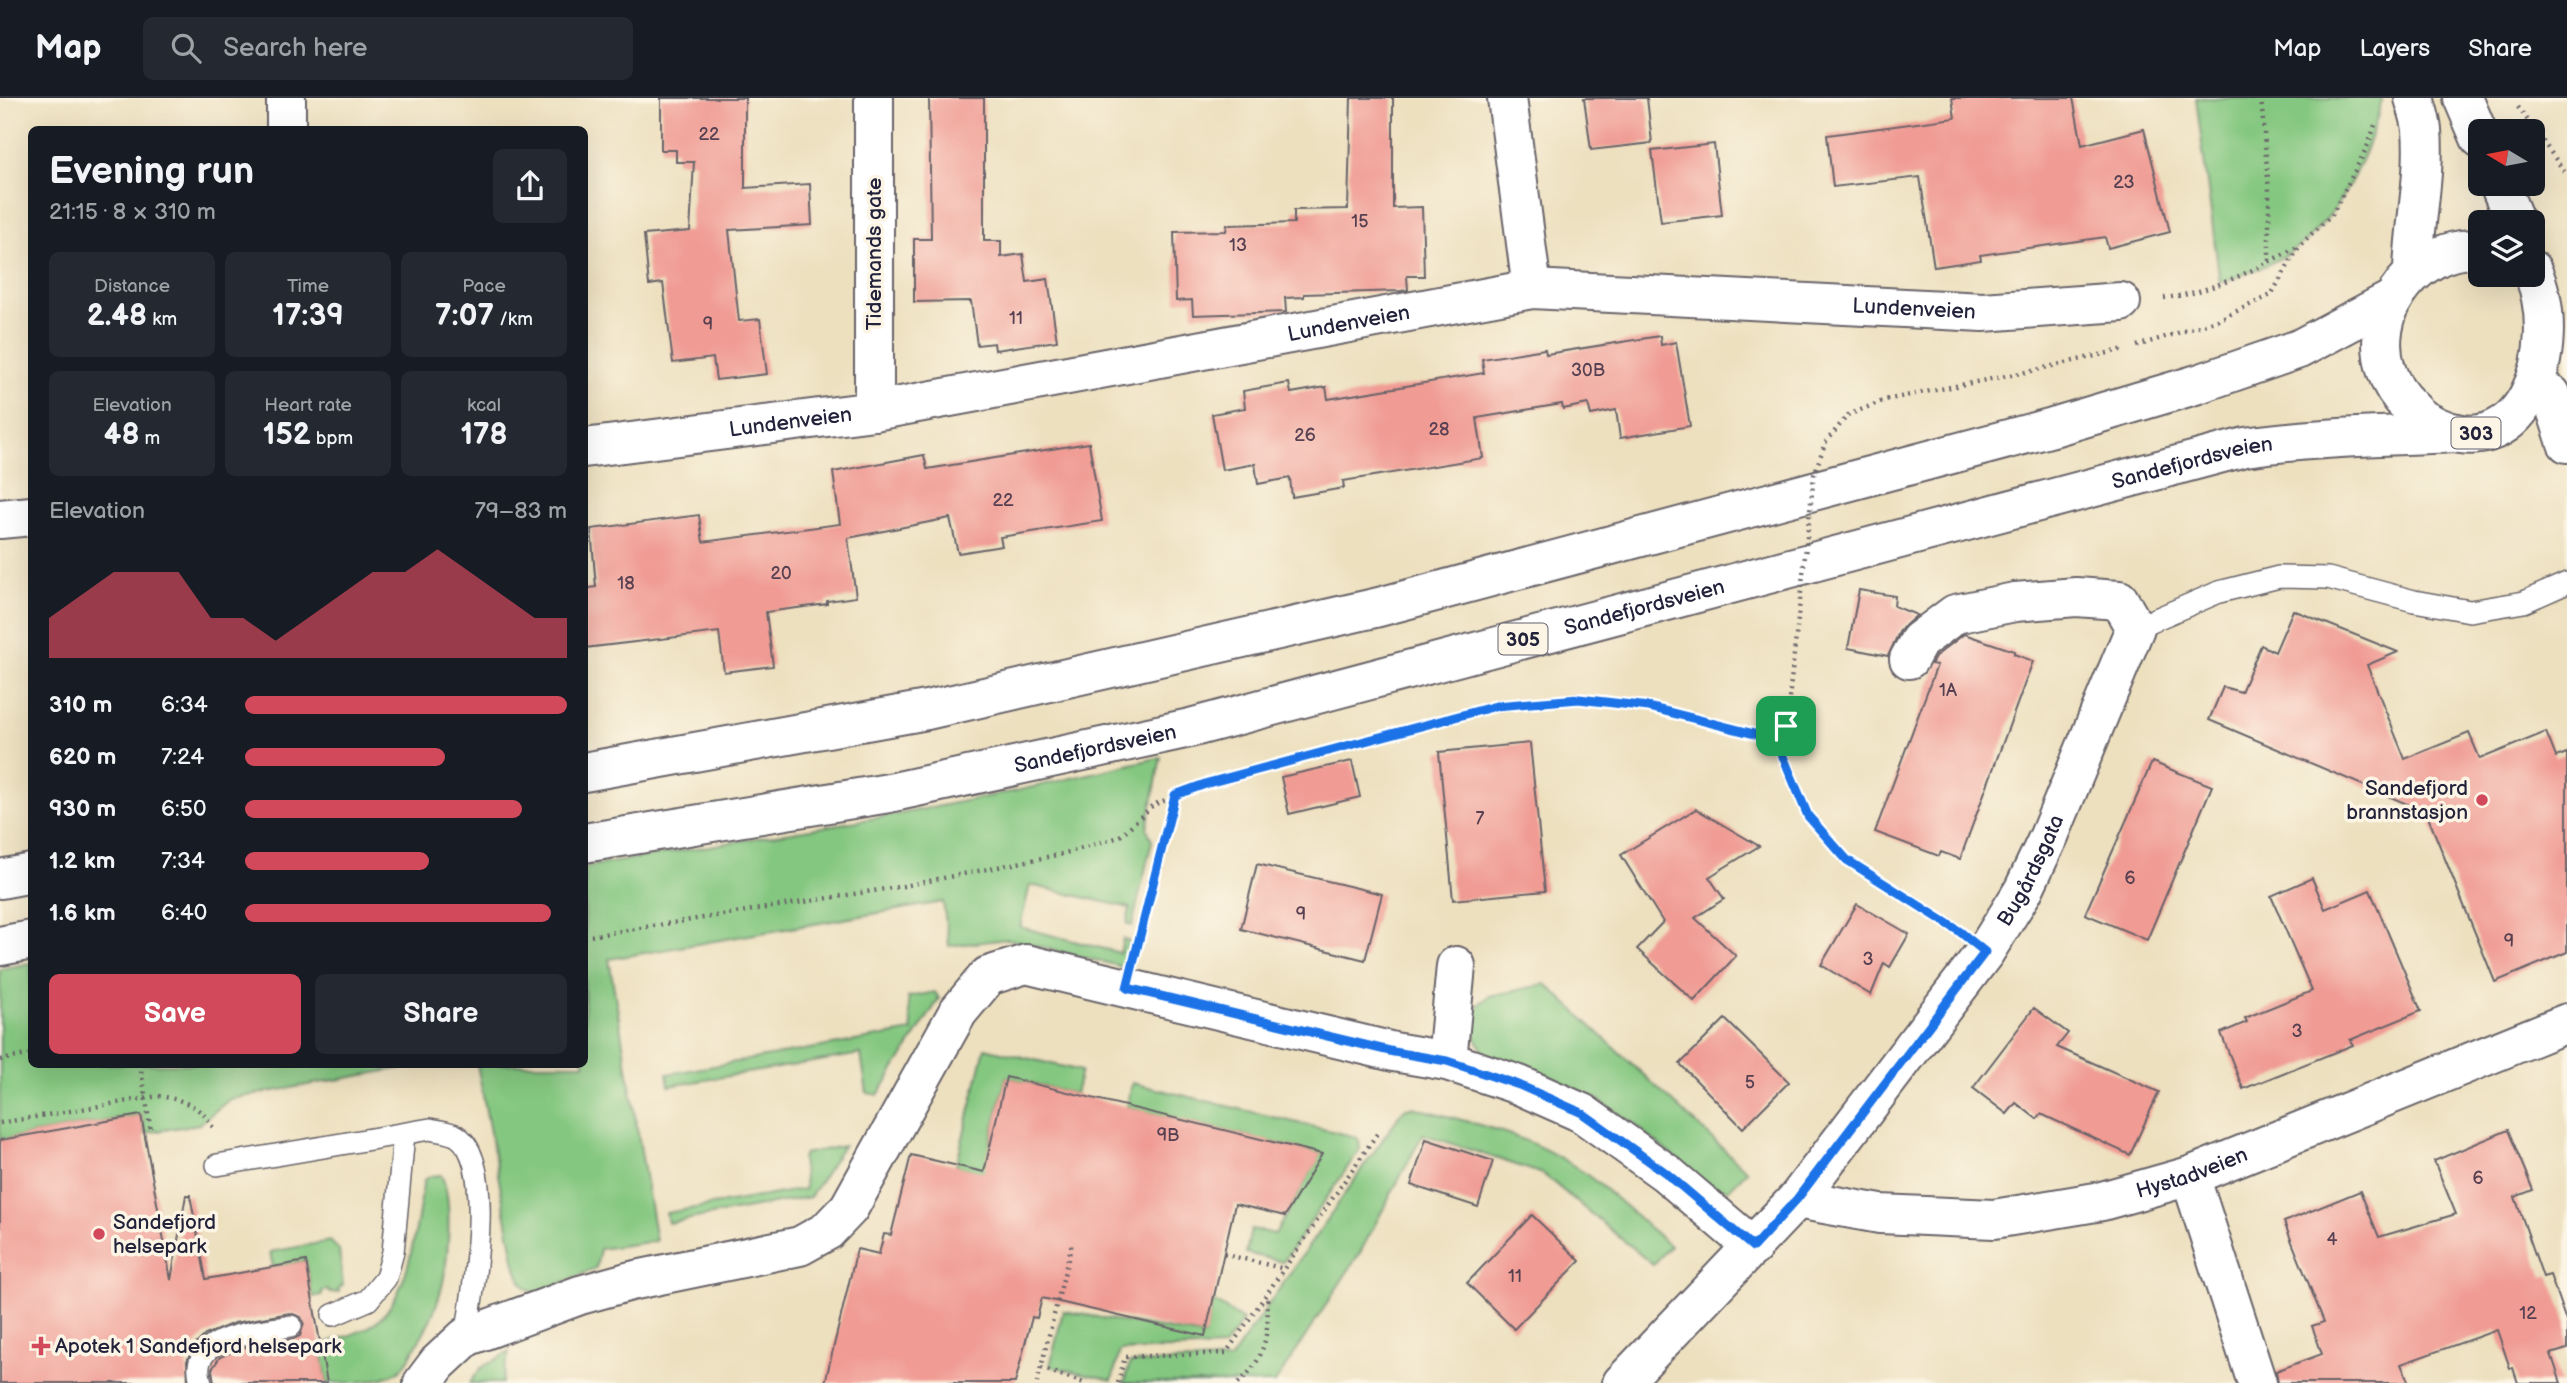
<!DOCTYPE html>
<meta charset="utf-8">
<style>
body{margin:0;font-family:"Balsamiq Sans",sans-serif;background:#242831;color:#f1f3f6;height:100vh;display:flex;flex-direction:column;font-size:26px;white-space:nowrap}
*{box-sizing:border-box;margin:0}
p{font-size:23px;color:#9ea1a6}
.icon{flex:none;width:38px;height:38px;fill:none;stroke:currentColor;stroke-width:2;stroke-linecap:round;stroke-linejoin:round}
.map{position:relative;flex:1;overflow:hidden}
.drawer{position:absolute;left:28px;top:28px;width:560px;height:942px;display:flex;flex-direction:column;background:#171b24;border-radius:10px;box-shadow:0 7px 28px #0002}
.drawer>*{flex:none}
.needle{width:46px;rotate:280deg}
.fabs{position:absolute;left:2468px;top:21px;display:grid;gap:14px}
.fabs a{display:grid;place-items:center;width:77px;height:77px;border-radius:10px;background:#171b24;box-shadow:0 7px 28px #0002;font-size:35px}
.pin{position:absolute;display:grid;place-items:center;width:60px;height:60px;color:#fff;margin:-30px;border-radius:14px;box-shadow:0 4px 10px #0006}
.round{display:grid;place-items:center;flex:none;width:74px;height:74px;border-radius:10px;background:#242831}
.summary{display:flex;align-items:center;justify-content:space-between;height:119px;padding:0 21px}
h1{font-size:38px;font-weight:600;line-height:52px}
.metrics{display:grid;grid-template-columns:repeat(3,1fr);gap:10px;height:119px;padding:7px 21px}
.metrics div{display:grid;align-content:center;border-radius:10px;background:#242831;text-align:center}
.metrics b{font-size:30px;font-weight:600}
.metrics small{font-size:19px;font-weight:400}
.metrics p{font-size:19px}
.chart{height:196px;padding:14px 21px}
.chart p{display:flex;justify-content:space-between}
.chart svg{width:100%;height:126px;margin-top:7px;fill:#d1495b;opacity:.7}
.button{display:flex;gap:14px;margin-top:auto;padding:14px 21px}
.button a{flex:1;height:80px;border-radius:10px;background:#d1495b;color:#fff;font-size:28px;font-weight:600;line-height:80px;text-align:center}
.button a+a{background:#242831;color:#f1f3f6}
ul{padding:0 21px;list-style:none;font-size:23px}
li{display:grid;grid-template-columns:112px 84px 1fr;align-items:center;height:52px}
li i{height:18px;border-radius:9px;background:#d1495b}
header{display:flex;align-items:center;gap:42px;box-sizing:border-box;height:98px;padding:0 35px;background:#171b24;border-bottom:2px solid #363941}
header strong{font-size:33px}
nav{display:flex;gap:38px;margin-inline-start:auto;font-size:24px}
.search{width:490px;height:63px;background:#242831;display:flex;align-items:center;gap:18px;box-sizing:border-box;padding:0 24px;border-radius:10px;color:#9ea1a6;font-size:26px}
.map>svg:first-child{display:block}
.green{fill:#84c780;stroke:#53745e;stroke-width:2}
.building{fill:#f09c94}
.lines{fill:none;stroke-linecap:round;stroke-linejoin:round}
.service-casing{stroke:#696469;stroke-width:24}
.minor-casing{stroke:#696469;stroke-width:42}
.primary-casing{stroke:#696469;stroke-width:42}
.path{stroke:#696469;stroke-width:4.5;stroke-dasharray:2 5;stroke-linecap:butt}
.service{stroke:#fff;stroke-width:21}
.minor{stroke:#fff;stroke-width:38}
.primary{stroke:#fff;stroke-width:38}
.path-bridge{stroke:#696469;stroke-width:4.5;stroke-dasharray:2 5;stroke-linecap:butt}
.route-casing{stroke:#fff;stroke-width:14}
.route{stroke:#1a73e8;stroke-width:9}
.poi-dot{fill:#d1495b;stroke:#fcf5e5;stroke-width:2.5}
.labels{text-anchor:middle;stroke-width:7;stroke-linejoin:round;paint-order:stroke}
.number-label{font-size:18px;fill:#564051}
.shield{fill:#fcf5e5;stroke:#63616e;stroke-width:2}
.shield-label{font-size:19px;font-weight:bold;fill:#22223b}
.street-label{font-size:21px;fill:#22223b;stroke:#fcf5e5}
.poi-label{font-size:21px;fill:#22223b;stroke:#fcf5e5;text-anchor:start}
</style>
<header>
<strong>Map</strong>
<div class="search"><svg class="icon" aria-label="search" viewBox="0 0 24 24"><circle cx="10" cy="10" r="6"/><path d="M15 15l6 6"/></svg>Search here</div>
<nav><a>Map</a><a>Layers</a><a>Share</a></nav>
</header>
<div class="map">
<svg width="2567" height="1285" viewBox="0 0 2567 1285">
<rect width="100%" height="100%" fill="#fcf5e5"/>
<filter id="ink" filterUnits="userSpaceOnUse"><feTurbulence type="fractalNoise" baseFrequency=".0143" numOctaves="2"/><feDisplacementMap in="SourceGraphic" scale="14" xChannelSelector="R" yChannelSelector="G"/><feConvolveMatrix kernelMatrix="1 2 1 2 8 2 1 2 1" color-interpolation-filters="sRGB"/></filter>
<filter id="wash" filterUnits="userSpaceOnUse"><feTurbulence type="fractalNoise" baseFrequency=".00686" numOctaves="4" result="noise"/><feDisplacementMap in="SourceGraphic" scale="28" xChannelSelector="R" yChannelSelector="G"/><feGaussianBlur stdDeviation="1.57" result="paint"/><feColorMatrix in="noise" values="0 0 0 0 0 0 0 0 0 0 0 0 0 0 0 0 0 1.4 0 .05"/><feComposite in="paint" operator="in"/></filter>
<g filter="url(#wash)">
<rect width="100%" height="100%" fill="#ede0bf"/>
<g class="green">
<path d="M2196,0H2381L2382,3C2367,55 2345,110 2302,146C2283,162 2244,177 2220,185Z"/>
<path d="M1161,659L1147,730L1152,743L1132,828L1127,826L1130,810L1030,787L1020,829L1120,855L1123,841L1129,843L1123,869L1008,841L949,848L943,804L609,861L656,1143L600,1151L596,1170L539,1195C523,1193 519,1181 515,1166L477,966H584L585,769L899,716L1016,693Z"/>
<path d="M31,865L32,966H425L230,1001L199,1026L145,1035L141,1017L0,1042V871Z"/>
<path d="M1546,886L1747,1073L1728,1092L1707,1087L1634,1026L1598,1002L1546,976L1493,959L1483,953L1473,935L1471,924L1479,906L1490,898Z"/>
<path d="M935,894L939,901L878,997L867,995L861,956L669,988L667,976L912,933L908,899Z"/>
<path d="M985,950L1081,973L1075,996L1006,979L990,1046L1002,1079L956,1068Z"/>
<path d="M1132,985L1356,1039L1359,1042L1360,1051L1283,1164L1246,1155L1251,1131L1275,1136L1321,1056L1127,1009Z"/>
<path d="M1413,1009C1464,1023 1514,1033 1561,1060C1600,1082 1635,1118 1670,1148L1653,1167L1543,1076L1423,1036L1361,1153L1275,1285H1124L1130,1265L1230,1262L1401,1015L1406,1010Z"/>
<path d="M843,1048L810,1099L668,1125L666,1115L805,1091L802,1060L804,1056Z"/>
<path d="M441,1077C454,1101 448,1173 439,1199C434,1216 425,1233 416,1248C411,1257 406,1268 398,1274C378,1285 346,1285 324,1285L327,1284L321,1247C337,1241 358,1236 372,1227C411,1201 416,1126 424,1082L431,1078Z"/>
<path d="M330,1143L339,1152L343,1188L339,1189V1194L329,1195L328,1192L322,1193V1197L312,1199L306,1163L273,1169L270,1154Z"/>
<path d="M1213,1203L1243,1222L1224,1249L1120,1253L1112,1282L1050,1268L1063,1213L1204,1238Z"/>
<path d="M509,1254L502,1285H470L481,1270Z"/>
</g>
<g id="blocks">
<g class="building">
<path d="M661,0H745V90L810,86L812,127L729,132L739,223L760,221L767,276L716,282L713,260L673,265L663,185L649,187L644,137L690,133L694,64H676V52H661Z"/>
<path d="M929,0H984V143H1001V159L1023,156L1027,184L1048,181L1057,243L995,252L994,245L977,247L971,203L914,204V141H931Z"/>
<path d="M1351,0H1393V110L1422,109L1424,178H1407L1408,192L1401,193L1304,196V199L1285,200L1286,214L1193,217L1192,202L1176,203L1174,134L1226,133L1227,127L1294,125V112L1348,111Z"/>
<path d="M1584,0H1647L1652,45L1591,52Z"/>
<path d="M1952,0H2073L2082,47L2144,31L2170,134L2108,150L2105,139L1980,157L1981,162L1934,169L1920,79L1833,89L1827,37L1955,20Z"/>
<path d="M1714,46L1722,117L1661,124L1652,53Z"/>
<path d="M1660,238L1661,247L1676,244L1690,328L1620,340L1616,312L1591,317L1588,306L1563,311L1562,306L1477,320L1483,360L1343,383L1344,390L1292,399L1290,380L1258,386L1255,366L1222,372L1212,316L1245,310L1243,293L1289,285L1291,295L1326,289L1328,301L1484,275L1482,261L1545,251L1546,256Z"/>
<path d="M1089,345L1102,423L1000,439L1002,448L958,455L950,420L848,440L856,499L827,503V506L766,514L773,568L724,574L719,534L584,550V491L596,489L591,431L699,417L703,444L840,426L833,374L924,357L927,371Z"/>
<path d="M1859,492L1895,498L1894,508L1917,517L1900,532L1888,558L1848,550Z"/>
<path d="M2293,512L2398,554L2367,567L2405,661L2469,635L2480,661L2546,634L2556,659L2567,655V854L2495,884L2426,714L2209,622L2223,589L2241,594L2261,547L2275,554Z"/>
<path d="M1964,536L2014,553V556L2033,563L1960,761L1941,754L1939,758L1875,734L1937,567L1931,566L1936,558Z"/>
<path d="M1530,645L1545,793L1453,802L1439,654Z"/>
<path d="M1352,663L1360,699L1289,716L1281,679Z"/>
<path d="M2152,664L2212,688L2147,842L2085,816Z"/>
<path d="M1696,711L1759,748L1709,779L1724,801L1695,820L1736,858L1694,903L1637,851L1663,824L1621,757Z"/>
<path d="M1257,766L1382,796L1365,862L1241,831Z"/>
<path d="M2312,780L2325,811L2370,792L2421,913L2350,942L2353,947L2243,991L2221,935L2247,924L2245,920L2312,893L2271,798Z"/>
<path d="M1857,806L1909,836L1890,869L1884,865L1871,897L1821,867Z"/>
<path d="M2034,910L2068,935L2057,949L2159,994L2130,1057L2041,1016L2037,1021L2016,1005L2007,1016L1973,990Z"/>
<path d="M1725,921L1789,984L1743,1030L1680,966Z"/>
<path d="M1006,979L1322,1056L1285,1118L1235,1106L1205,1238L1042,1200L1037,1220L1032,1219L1015,1285H825L857,1151L879,1156L884,1136L891,1137L911,1057L984,1074Z"/>
<path d="M141,1017L171,1182L186,1097H190L206,1181L306,1163L327,1285H214L212,1271L220,1259L241,1250L293,1241L300,1238L304,1225L301,1219L290,1215L234,1225L205,1237L194,1248L187,1263L188,1285H0V1042Z"/>
<path d="M2508,1032L2533,1092L2515,1099L2543,1179L2550,1177L2567,1226V1251L2551,1256L2561,1285H2518L2513,1270H2510L2497,1232L2401,1266L2409,1285H2278L2276,1273L2322,1256L2312,1228L2324,1224L2284,1124L2360,1093L2379,1139L2456,1116L2434,1063Z"/>
<path d="M1426,1041L1493,1063L1478,1109L1411,1087Z"/>
<path d="M1532,1117L1580,1163L1514,1231L1467,1185Z"/>
</g>
</g>
</g>
<g filter="url(#ink)">
<use href="#blocks" fill-opacity="0" stroke="#696469" stroke-width="2"/>
<g class="lines">
<defs>
<g id="service">
<path d="M2135,530L2219,494L2279,479L2328,480L2414,503L2470,513L2524,504L2567,485"/>
<path d="M217,1067L430,1031C438,1033 450,1034 457,1038C497,1064 472,1198 466,1239"/>
<path d="M333,1217L368,1202L386,1180L393,1154L404,1036"/>
<path d="M201,1285C200,1280 198,1273 199,1268C204,1235 265,1233 291,1228"/>
</g>
<g id="minor">
<path d="M286,0V32"/>
<path d="M874,0V313"/>
<path d="M1507,0L1532,191"/>
<path d="M2551,296L2567,345"/>
<path id="s1" d="M584,350L874,313L1532,191L1983,214L2121,204"/>
<path d="M0,421L32,418"/>
<path d="M1447,963L1456,868"/>
<path d="M2190,1078L2257,1285"/>
<path id="s2" d="M1797,1101L1880,1116L1994,1121L2102,1103L2190,1078L2567,925"/>
<path d="M423,1285L438,1265L466,1239L580,1197L631,1183L800,1148L827,1133L849,1110L958,914L988,878L1026,866L1394,954L1447,963L1519,987L1582,1015L1666,1075L1753,1149"/>
<path id="s3" d="M1622,1285L1797,1101L1985,854L2023,793L2049,738L2135,530L2119,502L2076,499L2015,504L1955,516L1919,543L1909,561"/>
</g>
<g id="primary">
<path d="M2463,0L2480,40"/>
<path d="M2499,86L2515,124"/>
<path d="M2480,152C2463,149 2443,155 2429,164C2378,195 2364,266 2410,309C2415,314 2420,320 2426,323C2523,379 2567,250 2532,172"/>
<path d="M2413,174C2414,127 2426,79 2422,32C2421,21 2417,10 2414,0"/>
<path d="M584,674L927,612L1379,509L2053,329L2198,286L2299,251L2391,202"/>
<path id="s4" d="M584,745L889,695L1190,630L2245,349C2316,339 2386,338 2457,335"/>
<path d="M0,781L32,775"/>
<path d="M0,848L32,842"/>
</g>
</defs>
<use href="#service" class="service-casing"/>
<use href="#minor" class="minor-casing"/>
<use href="#primary" class="primary-casing"/>
<g class="path">
<path d="M2261,0L2269,93V164"/>
<path d="M2518,9L2567,77"/>
<path d="M2164,200C2212,195 2257,170 2299,148"/>
<path d="M2137,248L2218,222L2271,197L2300,147L2332,117L2369,45L2375,27"/>
<path d="M2031,273L2125,251"/>
<path d="M1766,639L1786,628L1782,656"/>
<path d="M584,839L904,788L1062,756L1119,739L1153,707L1208,685L1496,608L1579,601L1649,609L1766,639L1782,656L1808,718L1847,762L1950,827"/>
<path d="M1137,849L1175,698"/>
<path d="M0,962L32,956"/>
<path d="M0,1025L158,998C182,1001 204,1009 214,1032"/>
<path d="M1224,1156L1285,1171"/>
<path d="M1041,1270L1084,1285"/>
<path d="M1037,1285L1072,1145"/>
<path d="M1118,1285L1125,1259L1226,1255L1379,1033"/>
<path d="M1238,1285C1267,1261 1269,1233 1267,1198"/>
</g>
<use href="#service" class="service"/>
<use href="#minor" class="minor"/>
<use href="#primary" class="primary"/>
<g class="path-bridge">
<path d="M1786,628L1814,377L1825,345L1848,317L1885,302L2031,273"/>
<path d="M140,966L151,1034"/>
</g>
</g>
</g>
<g class="lines" filter="url(#ink)">
<defs>
<path id="route" d="M1579,601L1649,609L1766,639L1786,628L1782,656L1808,718L1847,762L1959,833L1985,854L1797,1101L1753,1149L1666,1075L1582,1015L1519,987L1447,963L1394,954L1127,890L1175,697L1208,685L1496,608Z"/>
</defs>
<use href="#route" class="route-casing"/>
<use href="#route" class="route"/>
</g>
<g class="poi-dot">
<circle cx="2482" cy="702" r="7"/>
<circle cx="99" cy="1136" r="7"/>
<path d="M37.5 1237.5h7v7h7v7h-7v7h-7v-7h-7v-7h7z"/>
</g>
<g class="labels">
<g class="number-label">
<text x="709" y="42">22</text>
<text x="2124" y="90">23</text>
<text x="1360" y="129">15</text>
<text x="1238" y="153">13</text>
<text x="1016" y="226">11</text>
<text x="708" y="232">9</text>
<text x="1588" y="278">30B</text>
<text x="1439" y="337">28</text>
<text x="1305" y="343">26</text>
<text x="1003" y="408">22</text>
<text x="781" y="481">20</text>
<text x="626" y="491">18</text>
<text x="1948" y="598">1A</text>
<text x="1480" y="726">7</text>
<text x="2130" y="786">6</text>
<text x="1301" y="822">9</text>
<text x="2509" y="849">9</text>
<text x="1868" y="867">3</text>
<text x="2297" y="939">3</text>
<text x="1750" y="990">5</text>
<text x="1168" y="1043">9B</text>
<text x="2478" y="1086">6</text>
<text x="2332" y="1147">4</text>
<text x="1515" y="1184">11</text>
<text x="2528" y="1221">12</text>
</g>
<g class="shield">
<rect x="2451.5" y="319.5" width="49" height="31" rx="5"/>
<rect x="1498.5" y="525.5" width="49" height="31" rx="5"/>
</g>
<g class="shield-label">
<text x="2476" y="342">303</text>
<text x="1523" y="548">305</text>
</g>
<g class="street-label">
<text transform="translate(874 156) rotate(-90)" y="7">Tidemands gate</text>
<text dy="7" stroke="none"><textPath href="#s1" startOffset="1344">Lundenveien</textPath></text>
<text dy="7" stroke="none"><textPath href="#s1" startOffset="775">Lundenveien</textPath></text>
<text dy="7" stroke="none"><textPath href="#s1" startOffset="208">Lundenveien</textPath></text>
<text dy="7" stroke="none"><textPath href="#s4" startOffset="1654">Sandefjordsveien</textPath></text>
<text dy="7" stroke="none"><textPath href="#s4" startOffset="1087">Sandefjordsveien</textPath></text>
<text dy="7" stroke="none"><textPath href="#s4" startOffset="520">Sandefjordsveien</textPath></text>
<text dy="7" stroke="none"><textPath href="#s3" startOffset="658">Bugårdsgata</textPath></text>
<text dy="7" stroke="none"><textPath href="#s2" startOffset="402">Hystadveien</textPath></text>
</g>
<g class="poi-label">
<text x="2468" y="697" text-anchor="end">Sandefjord<tspan x="2468" dy="24">brannstasjon</tspan></text>
<text x="113" y="1131">Sandefjord<tspan x="113" dy="24">helsepark</tspan></text>
<text x="55" y="1255">Apotek 1 Sandefjord helsepark</text>
</g>
</g>
</svg>
<div class="fabs">
<a><svg class="needle" viewBox="-14 -14 28 28"><path d="M0-13l5 13h-10z" fill="#e53935"/><path d="M0 13l5-13h-10z" fill="#9ea1a6"/></svg></a>
<a><svg class="icon" aria-label="layers" viewBox="0 0 24 24"><path d="M12 4l9 5-9 5-9-5zM3 14l9 5 9-5"/></svg></a>
</div>
<div class="pin" style="left:1786px;top:628px;background:#1e9e55"><svg class="icon" aria-label="arrive" viewBox="0 0 24 24"><path d="M6 21V4h12l-3 4 3 4H6"/></svg></div>
<section class="drawer">
<div class="summary"><div><h1>Evening run</h1><p>21:15 · 8 × 310 m</p></div><a class="round"><svg class="icon" aria-label="share" viewBox="0 0 24 24"><path d="M12 15V3M7 8l5-5 5 5M5 13v7h14v-7"/></svg></a></div>
<div class="metrics">
<div><p>Distance</p><b>2.48<small> km</small></b></div>
<div><p>Time</p><b>17:39</b></div>
<div><p>Pace</p><b>7:07<small> /km</small></b></div>
</div>
<div class="metrics">
<div><p>Elevation</p><b>48<small> m</small></b></div>
<div><p>Heart rate</p><b>152<small> bpm</small></b></div>
<div><p>kcal</p><b>178</b></div>
</div>
<div class="chart"><p><span>Elevation</span>79–83 m</p>
<svg viewBox="0 0 160 44" preserveAspectRatio="none"><path d="M0 44V30L10 22L20 14L30 14L40 14L50 30L60 30L70 38L80 30L90 22L100 14L110 14L120 6L130 14L140 22L150 30L160 30V44z"/></svg>
</div>
<ul>
<li><b>310 m</b>6:34<i style="width:100%"></i></li>
<li><b>620 m</b>7:24<i style="width:62%"></i></li>
<li><b>930 m</b>6:50<i style="width:86%"></i></li>
<li><b>1.2 km</b>7:34<i style="width:57%"></i></li>
<li><b>1.6 km</b>6:40<i style="width:95%"></i></li>
</ul>
<div class="button"><a>Save</a><a>Share</a></div>
</section>
</div>
